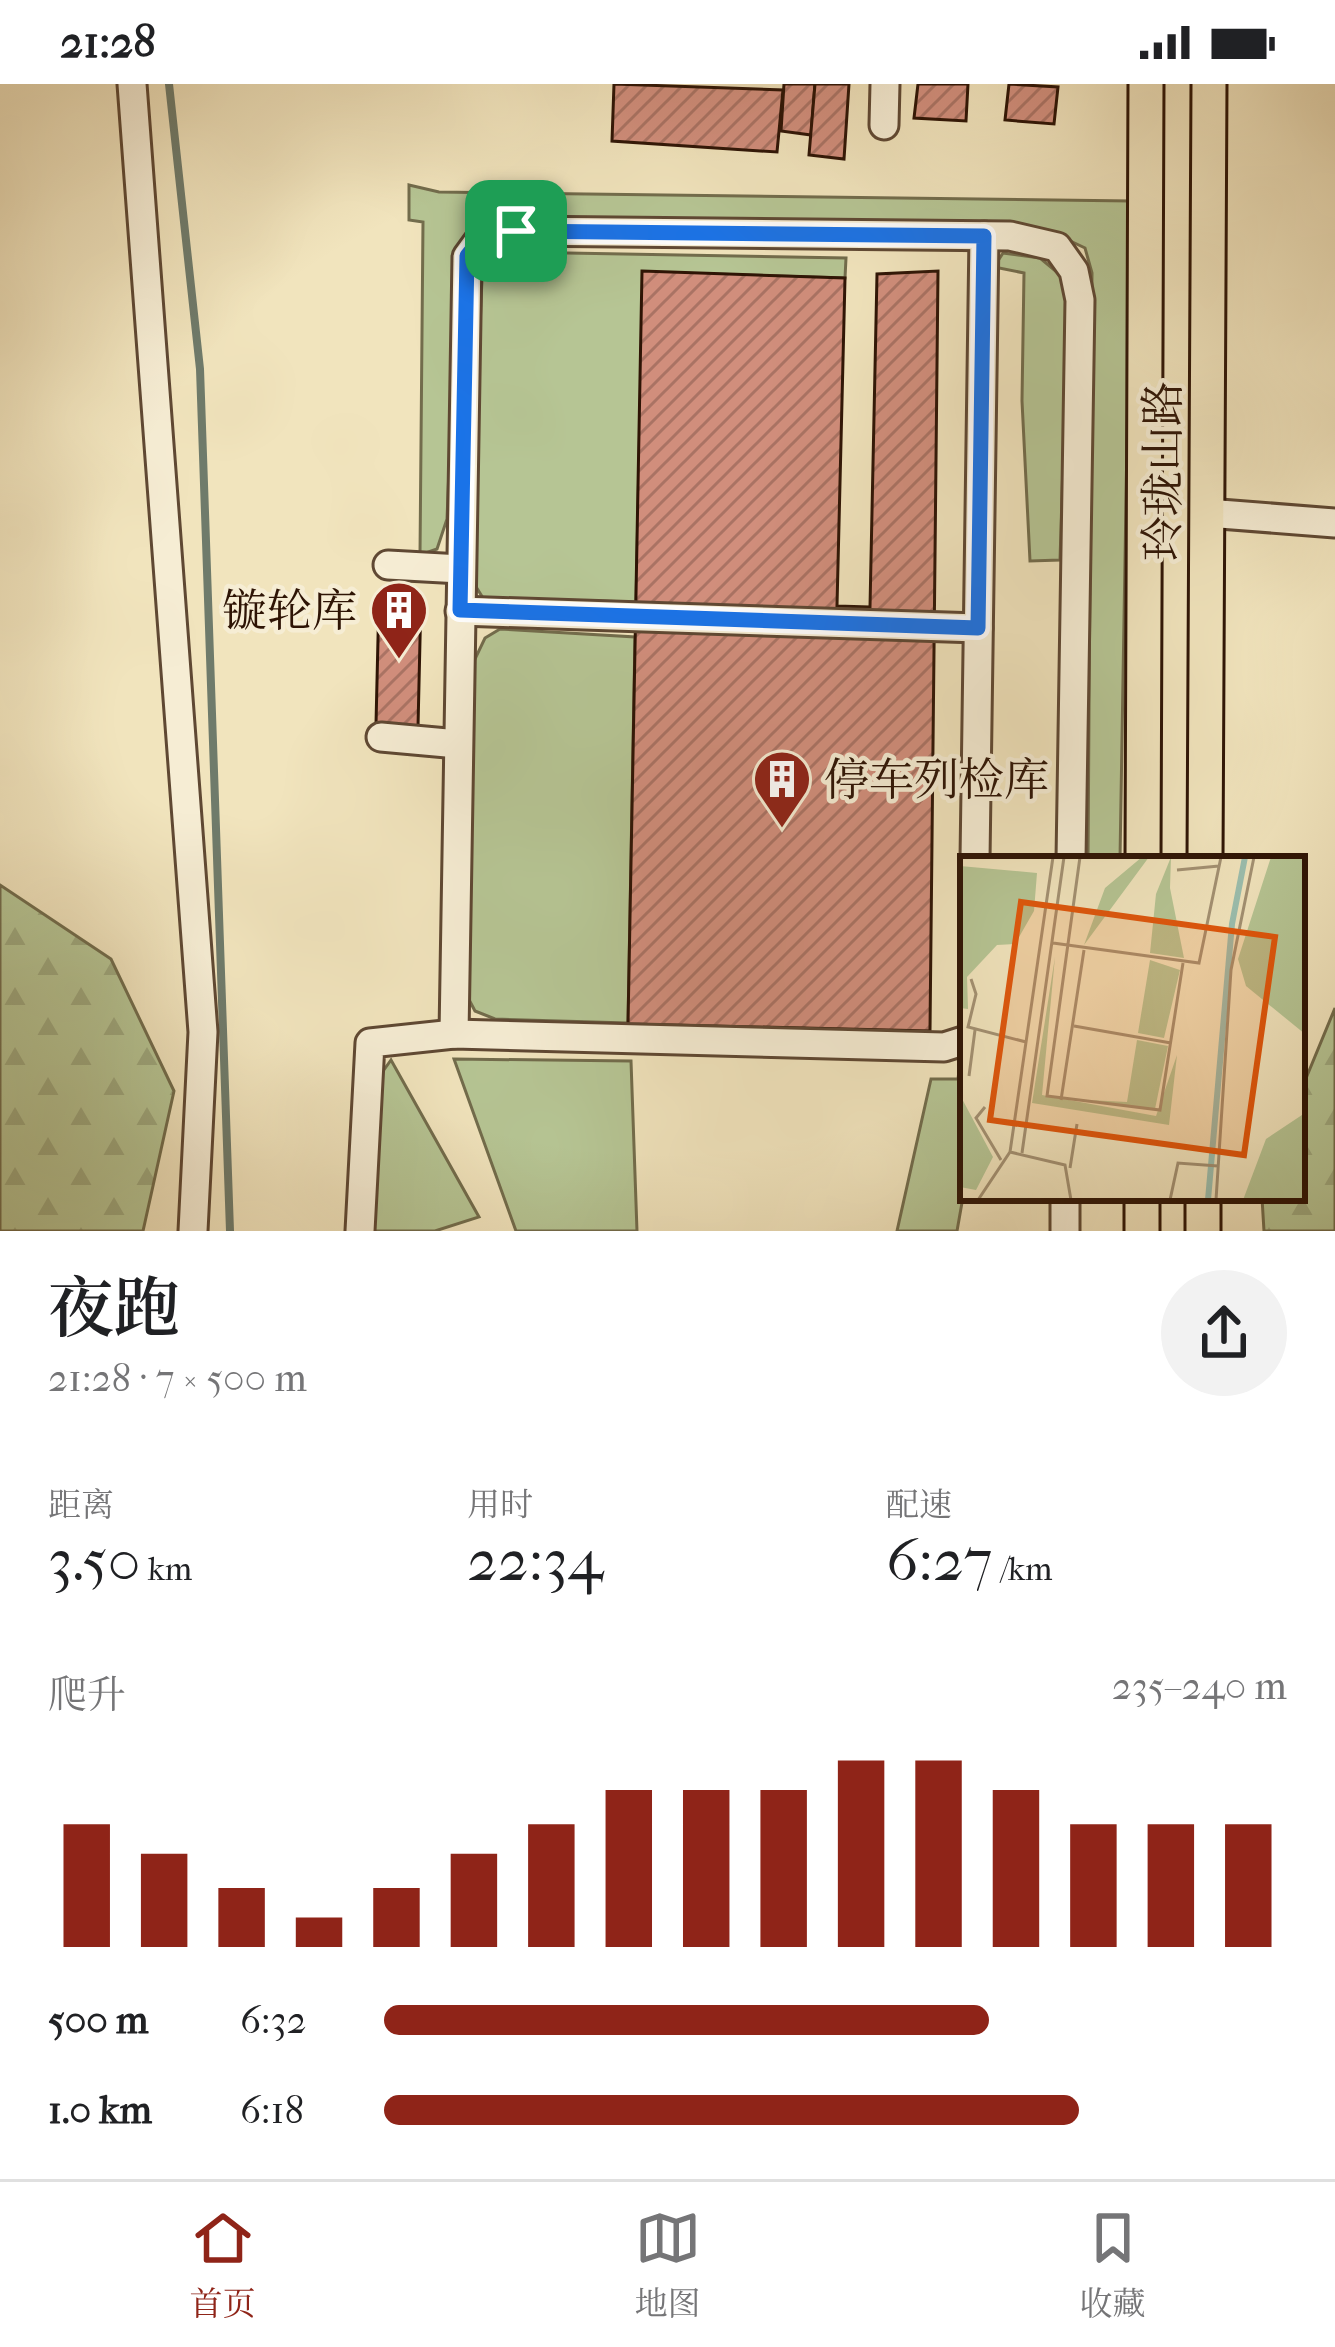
<!DOCTYPE html>
<html lang="zh">
<meta charset="utf-8">
<style>
body{margin:0;font-family:"IM FELL French Canon","Noto Serif SC",serif;background:#f2f2f2;color:#202124;height:100vh;display:flex;flex-direction:column;font-size:45px;white-space:nowrap}
*{box-sizing:border-box;margin:0}
p{font-size:39px;color:#757577}
.icon{flex:none;width:66px;height:66px;fill:none;stroke:currentColor;stroke-width:2;stroke-linecap:round;stroke-linejoin:round}
.map{position:relative;height:1147px;overflow:hidden}
.sheet{display:flex;flex-direction:column;background:#fff;flex:1}
.sheet>*{flex:none}
.pin{position:absolute;display:grid;place-items:center;width:102px;height:102px;color:#fff;margin:-51px;border-radius:24px;box-shadow:0 6px 18px #0006}
.round{display:grid;place-items:center;flex:none;width:126px;height:126px;border-radius:63px;background:#f2f2f2}
.headline{display:flex;align-items:center;justify-content:space-between;height:204px;padding:0 48px}
h1{font-size:66px;font-weight:600;line-height:90px}
.metrics{display:grid;grid-template-columns:repeat(3,1fr);gap:18px;height:204px;padding:12px 48px}
.metrics div{display:grid;align-content:center}
.metrics b{font-size:60px;font-weight:600}
.metrics small{font-size:33px;font-weight:400}
.metrics p{font-size:33px}
.chart{height:336px;padding:24px 48px}
.chart p{display:flex;justify-content:space-between}
.chart svg{width:100%;height:216px;margin-top:12px;stroke:#8f2418;stroke-width:6}
ul{padding:0 48px;list-style:none;font-size:39px}
li{display:grid;grid-template-columns:192px 144px 1fr;align-items:center;height:90px}
li i{height:30px;border-radius:15px;background:#8f2418}
.status{display:flex;justify-content:space-between;align-items:center;height:84px;padding:0 60px;background:#fff;direction:ltr}
.status svg{height:33px;fill:currentColor}
.tab-bar{display:flex;justify-content:space-around;align-items:center;height:168px;border-top:3px solid #e0e0e0;background:#fff;font-size:33px;color:#757577}
.tab-bar a{display:grid;justify-items:center;gap:6px}
.tab-bar .on{color:#8f2418}
.map>svg:first-child{display:block}
.grass{fill:#b6c594;stroke:#726c4c;stroke-width:3}
.forest{fill:url(#forest-firs);stroke:#726c4c;stroke-width:3}
.lines{fill:none;stroke-linecap:round;stroke-linejoin:round}
.stream{stroke:#6f7b6b;stroke-width:8}
.building{fill:url(#building-hatch);stroke:#2e1405;stroke-width:3}
.minor-casing{stroke:#5f4833;stroke-width:33}
.major-casing{stroke:#2e1405;stroke-width:39}
.minor{stroke:#f6edd4;stroke-width:27}
.major{stroke:#f1e4bd;stroke-width:33}
.route-casing{stroke:#fff;stroke-width:24}
.route{stroke:#1a73e8;stroke-width:15}
.labels{text-anchor:middle;stroke-width:9;stroke-linejoin:round;paint-order:stroke}
.street-label{font-size:45px;fill:#2e1405;stroke:#f6edd4}
.poi-label{font-size:45px;fill:#2e1405;stroke:#f6edd4;text-anchor:end}
.inset-river{fill:none;stroke:#9bbfaf;stroke-width:6}
.inset-road{fill:none;stroke:#a39173;stroke-width:3}
.view{fill:#df560c;fill-opacity:0.15;stroke:#df560c;stroke-width:6}
.inset-edge{fill:none;stroke:#2e1405;stroke-width:6}
</style>
<div class="status"><b>21:28</b><svg viewBox="0 0 49 12"><path d="M0 12V9h3v3zM5 12V6h3v6zM10 12V3h3v9zM15 12V0h3v12zM26 1h20v11H26zM47 4h2v5h-2z"/></svg></div>
<div class="map">
<svg width="1335" height="1147" viewBox="0 0 1335 1147">
<defs>
<pattern id="forest-firs" width="22" height="20" patternUnits="userSpaceOnUse" patternTransform="scale(3)"><rect width="22" height="20" fill="#b6c594"/><path d="M5 1l3.5 6h-7zM16 11l3.5 6h-7z" fill="#9da87e"/></pattern>
<pattern id="building-hatch" width="6" height="6" patternUnits="userSpaceOnUse" patternTransform="scale(3)"><rect width="6" height="6" fill="#d18e7c"/><path d="M-1 1l2-2M0 6l6-6M5 7l2-2" fill="none" stroke="#aa7364"/></pattern>
</defs>
<rect width="100%" height="100%" fill="#f1e4bd"/>
<filter id="stains"><feTurbulence type="fractalNoise" baseFrequency=".00167" numOctaves="4"/><feColorMatrix values="0 0 0 0 .2 0 0 0 0 .09 0 0 0 0 .02 0 0 0 .5 -.17"/></filter>
<radialGradient id="worn" r=".72"><stop offset=".6" stop-color="#630" stop-opacity="0"/><stop offset="1" stop-color="#630" stop-opacity=".3"/></radialGradient>
<g class="grass">
<path d="M409,101L439,108L1131,117L1120,775H1088L1092,189L1085,164L1047,146L484,137L458,164L447,435L437,465L420,471L423,138L409,136Z"/>
<path d="M511,168L846,174L845,194L643,188L636,518L483,514L470,493L482,194L493,177Z"/>
<path d="M1003,169L1040,174L1064,194L1068,222L1060,476L1030,477L1022,317L1024,189L994,183Z"/>
<path d="M500,545L635,553L628,939L495,935L475,927L466,910L474,577L485,554Z"/>
<path d="M961,971L963,1113L957,1147H897L931,995H958Z"/>
<path d="M454,975L631,977L637,1147H516Z"/>
<path d="M391,976L479,1133L435,1147H370L381,990Z"/>
</g>
<g class="forest">
<path d="M0,801L111,875L174,1007L143,1147H0Z"/>
<path d="M1335,924V1147H1264L1262,1114H1302V1004Z"/>
</g>
<g class="lines">
<path class="stream" d="M169,0L200,285L230,1147"/>
</g>
<g class="building">
<path d="M614,0L783,6L777,68L612,57Z"/>
<path d="M784,0H815L811,51L781,47Z"/>
<path d="M815,0H849L844,75L809,71Z"/>
<path d="M918,0H968L966,37L914,34Z"/>
<path d="M1009,0L1058,3L1054,40L1005,36Z"/>
<path d="M642,187L845,194L837,522L870,523L877,190L938,187L930,947L628,940Z"/>
<path d="M379,512L421,513L418,643L376,640Z"/>
</g>
<g class="lines">
<defs>
<g id="minor">
<path d="M132,0L203,948L193,1147"/>
<path d="M884,41L885,0"/>
<path d="M1207,429L1335,439"/>
<path d="M388,481L461,485"/>
<path d="M460,527L978,544"/>
<path d="M381,653L458,660"/>
<path d="M975,775L984,152"/>
<path d="M454,950L467,173L483,151L516,147L1010,152L1057,163L1074,187L1080,216L1071,775"/>
<path d="M360,1147L370,959L454,950L944,963L963,957"/>
<path d="M1065,1147V1114"/>
</g>
<g id="major">
<path d="M1143,775L1146,0"/>
<path d="M1205,775L1209,0"/>
<path d="M1142,1114V1147"/>
<path d="M1203,1147V1114"/>
</g>
</defs>
<use href="#minor" class="minor-casing"/>
<use href="#major" class="major-casing"/>
<use href="#minor" class="minor"/>
<use href="#major" class="major"/>
</g>
<g class="lines">
<defs>
<path id="route" d="M516,147L984,152L978,544L460,526L467,172L483,152Z"/>
</defs>
<use href="#route" class="route-casing"/>
<use href="#route" class="route"/>
</g>
<defs>
<symbol id="building-pin" viewBox="-11 -11 22 30"><path d="M0 17L-7.5 6A9.5 9.5 0 1 1 7.5 6Z" fill="#8f2418" stroke="#f6edd4"/><path d="M-4-6H4V6H1V3H-1V6H-4ZM-2.5-4.3h1.7v1.8h-1.7ZM.8-4.3h1.7v1.8H.8ZM-2.5-1h1.7V.8h-1.7ZM.8-1h1.7V.8H.8Z" fill="#fff"/></symbol>
</defs>
<g fill-rule="evenodd">
<use href="#building-pin" x="366" y="493" width="66" height="90"/>
<use href="#building-pin" x="749" y="662" width="66" height="90"/>
</g>
<g class="labels">
<g class="street-label">
<text transform="translate(1162 387) rotate(-90)" y="16">玲珑山路</text>
</g>
<g class="poi-label">
<text x="357" y="542">镟轮库</text>
<text x="824" y="711" text-anchor="start">停车列检库</text>
</g>
</g>
<g transform="translate(960 772)">
<rect width="345" height="345" fill="#f1e4bd"/>
<path d="M182,1H189L124,89L145,32ZM211,1L210,32L224,102L190,97L196,38ZM95,101L82,239L196,260L217,199L209,269L72,247ZM190,104L220,114L204,182L178,177ZM177,184L208,190L195,253L128,244L167,246Z" fill="#b6c594"/>
<path d="M311,1H345V178L286,130L278,103ZM0,10L77,17L74,55L55,88L37,89L7,121L8,153L0,152ZM0,239L33,301L16,334L0,331ZM345,257V344H283L306,283Z" fill="#b6c594"/>
<path class="inset-river" d="M248,344L272,68L285,1"/>
<path class="inset-road" d="M120,1L87,240L200,254L223,107M217,14L259,10M93,87L239,107L261,1M11,123L16,138L8,171L66,186M114,170L211,187M9,220L15,174M101,244L124,94M25,251L16,262L41,304M50,296L93,1M62,297L104,1M110,312L117,268M18,344L50,296L105,309L111,344M210,344L218,307L258,310M256,344L271,114L294,1"/>
<path class="view" d="M61,46L315,81L284,299L30,264Z"/>
<rect width="345" height="345" class="inset-edge"/>
</g>
<rect width="100%" height="100%" filter="url(#stains)"/>
<rect width="100%" height="100%" fill="url(#worn)"/>
</svg>
<div class="pin" style="left:516px;top:147px;background:#1e9e55"><svg class="icon" aria-label="arrive" viewBox="0 0 24 24"><path d="M6 21V4h12l-3 4 3 4H6"/></svg></div>
</div>
<section class="sheet">
<div class="headline"><div><h1>夜跑</h1><p>21:28 · 7 × 500 m</p></div><a class="round"><svg class="icon" aria-label="share" viewBox="0 0 24 24"><path d="M12 15V3M7 8l5-5 5 5M5 13v7h14v-7"/></svg></a></div>
<div class="metrics">
<div><p>距离</p><b>3.50<small> km</small></b></div>
<div><p>用时</p><b>22:34</b></div>
<div><p>配速</p><b>6:27<small> /km</small></b></div>
</div>
<div class="chart"><p><span>爬升</span>235–240 m</p>
<svg viewBox="0 0 160 44" preserveAspectRatio="none"><path d="M5 44V19M15 44V25M25 44V32M35 44V38M45 44V32M55 44V25M65 44V19M75 44V12M85 44V12M95 44V12M105 44V6M115 44V6M125 44V12M135 44V19M145 44V19M155 44V19"/></svg>
</div>
<ul>
<li><b>500 m</b>6:32<i style="width:67%"></i></li>
<li><b>1.0 km</b>6:18<i style="width:77%"></i></li>
</ul>
</section>
<nav class="tab-bar">
<a class="on"><svg class="icon" aria-label="home" viewBox="0 0 24 24"><path d="M3 11l9-7 9 7M6 9v11h12V9"/></svg>首页</a>
<a><svg class="icon" aria-label="map" viewBox="0 0 24 24"><path d="M3 6l6-2 6 2 6-2v14l-6 2-6-2-6 2zM9 4v14M15 6v14"/></svg>地图</a>
<a><svg class="icon" aria-label="saved" viewBox="0 0 24 24"><path d="M7 4h10v16l-5-4-5 4z"/></svg>收藏</a>
</nav>
